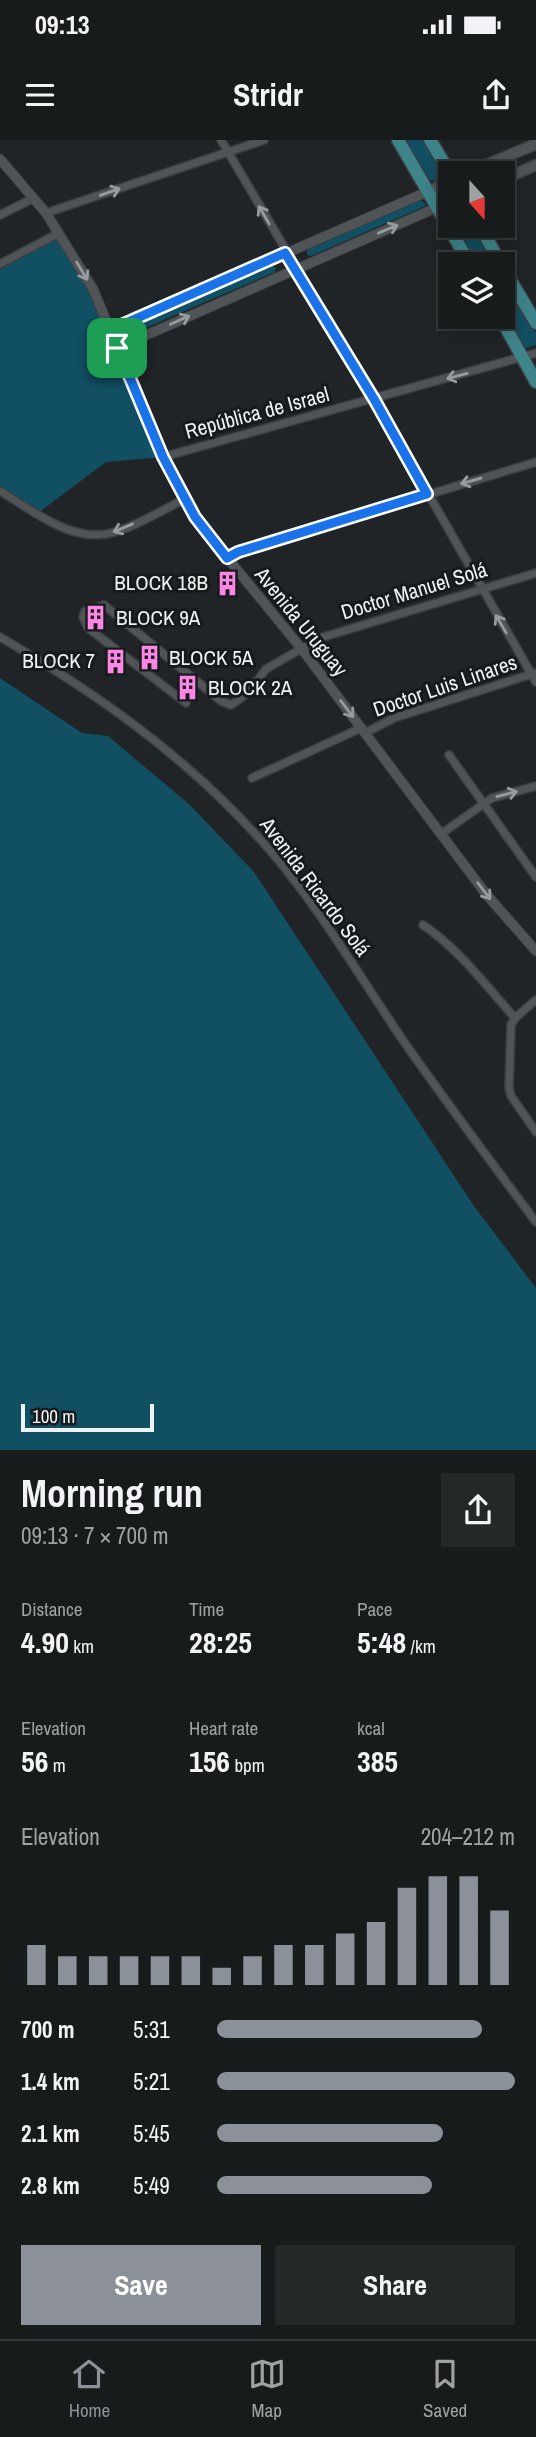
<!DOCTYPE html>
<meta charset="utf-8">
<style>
body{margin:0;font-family:"Archivo Narrow",sans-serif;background:#252829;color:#f1f3f6;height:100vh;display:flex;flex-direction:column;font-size:26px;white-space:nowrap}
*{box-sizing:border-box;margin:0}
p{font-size:23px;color:#9fa1a3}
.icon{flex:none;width:38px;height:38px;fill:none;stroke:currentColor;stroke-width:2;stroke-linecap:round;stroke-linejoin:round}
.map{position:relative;height:1310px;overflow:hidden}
.details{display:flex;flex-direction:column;background:#181b1c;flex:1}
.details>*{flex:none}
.needle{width:46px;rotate:159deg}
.buttons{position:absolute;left:438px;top:21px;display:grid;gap:14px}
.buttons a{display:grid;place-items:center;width:77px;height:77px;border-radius:0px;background:#181b1c;box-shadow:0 4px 18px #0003,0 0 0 2px #36393b;font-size:35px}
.scale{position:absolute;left:21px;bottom:18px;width:133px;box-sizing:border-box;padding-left:7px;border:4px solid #eff2f3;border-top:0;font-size:19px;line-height:24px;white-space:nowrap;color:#eff2f3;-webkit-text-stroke:5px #161a1c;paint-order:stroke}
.pin{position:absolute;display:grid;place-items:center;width:60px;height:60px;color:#fff;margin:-30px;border-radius:14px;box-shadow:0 4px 10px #0006}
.round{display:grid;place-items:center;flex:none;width:74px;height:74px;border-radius:0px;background:#252829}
.overview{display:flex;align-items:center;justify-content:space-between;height:119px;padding:0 21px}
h1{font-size:38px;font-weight:700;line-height:52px}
.stats{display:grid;grid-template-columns:repeat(3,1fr);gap:10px;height:119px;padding:7px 21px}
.stats div{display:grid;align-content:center}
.stats b{font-size:30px;font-weight:700}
.stats small{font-size:19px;font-weight:400}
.stats p{font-size:19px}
.chart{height:196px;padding:14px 21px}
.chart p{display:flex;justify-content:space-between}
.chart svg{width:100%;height:126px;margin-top:7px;stroke:#8c9099;stroke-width:6}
.action{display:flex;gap:14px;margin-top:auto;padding:14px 21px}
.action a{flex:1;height:80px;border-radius:0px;background:#8c9099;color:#fff;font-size:28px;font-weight:700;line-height:80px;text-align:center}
.action a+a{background:#252829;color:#f1f3f6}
ul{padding:0 21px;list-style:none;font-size:23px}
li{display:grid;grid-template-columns:112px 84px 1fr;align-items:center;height:52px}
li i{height:18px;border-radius:9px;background:#8c9099}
.status{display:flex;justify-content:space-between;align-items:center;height:49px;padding:0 35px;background:#181b1c;direction:ltr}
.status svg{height:19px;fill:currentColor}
header{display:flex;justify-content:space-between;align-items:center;height:91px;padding:0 21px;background:#181b1c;font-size:32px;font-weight:700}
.dock{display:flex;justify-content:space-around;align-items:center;height:98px;border-top:2px solid #36393b;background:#181b1c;font-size:19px;color:#9fa1a3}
.dock a{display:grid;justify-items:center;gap:4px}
.dock .on{color:#8c9099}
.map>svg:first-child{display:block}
.green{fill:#114f62}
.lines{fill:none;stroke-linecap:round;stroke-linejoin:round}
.minor-casing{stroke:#3c3f41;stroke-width:10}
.tertiary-casing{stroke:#3c3f41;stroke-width:11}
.secondary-casing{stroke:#3c3f41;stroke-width:13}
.primary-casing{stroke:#3c3f41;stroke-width:15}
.minor{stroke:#505456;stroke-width:7}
.tertiary{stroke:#505456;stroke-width:9}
.secondary{stroke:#505456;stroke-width:10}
.primary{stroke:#3e858b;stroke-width:12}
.oneway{stroke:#989b9d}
.route-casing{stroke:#fff;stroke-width:14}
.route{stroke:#1a73e8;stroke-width:9}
.labels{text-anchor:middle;stroke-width:6;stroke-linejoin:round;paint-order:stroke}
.street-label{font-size:21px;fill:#eff2f3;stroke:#161a1c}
.poi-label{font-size:21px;fill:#eff2f3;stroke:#161a1c;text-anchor:start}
</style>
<div class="status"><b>09:13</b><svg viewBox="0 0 49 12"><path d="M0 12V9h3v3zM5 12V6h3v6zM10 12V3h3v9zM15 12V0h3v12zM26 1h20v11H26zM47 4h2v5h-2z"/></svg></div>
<header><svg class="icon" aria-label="menu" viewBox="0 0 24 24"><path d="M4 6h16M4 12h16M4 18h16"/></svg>Stridr<svg class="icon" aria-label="share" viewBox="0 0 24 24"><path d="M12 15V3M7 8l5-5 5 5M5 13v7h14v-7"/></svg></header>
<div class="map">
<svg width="536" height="1310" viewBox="0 0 536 1310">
<rect width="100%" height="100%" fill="#202426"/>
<g class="green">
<path d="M405,0H424L442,29L441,38L434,41L428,39Z"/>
<path d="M421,60L426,64L425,66L311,116L307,115V109Z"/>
<path d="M454,86H474L496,124H476Z"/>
<path d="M59,93L94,152L163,317L106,322L38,373L0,351V124Z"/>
<path d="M272,125L276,128L275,132L145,188L140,184L142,180Z"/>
<path d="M502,135L536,193V205L527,208L523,206L502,170Z"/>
<path d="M0,538L82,593L108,596L190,665L254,732L474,1066L536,1148V1310H0Z"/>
</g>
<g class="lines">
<defs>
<g id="minor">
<path d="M221,0L374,259L536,542"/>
<path d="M46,73L264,0"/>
<path d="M0,75L34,58"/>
<path d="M0,124L59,93"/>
<path d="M163,317L536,213"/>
<path d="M0,351C34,371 73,405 115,392C139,385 162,370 185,359"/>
<path d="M227,418L238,412L536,322"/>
<path d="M0,497C96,553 183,614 258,697C309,752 354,827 396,890C441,956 489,1019 536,1082"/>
<path d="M186,563L88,488L83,477L85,471L104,465L221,561L231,565L248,553L266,529L320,498L536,433"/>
<path d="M365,593L394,578L535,533"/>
<path d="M449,615L536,737"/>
<path d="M252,638L361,588"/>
<path d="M441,694L492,658L536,646"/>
<path d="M423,785C459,809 486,846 515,878"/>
<path d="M536,860L515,878L511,885L509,948L511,956L536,992"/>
</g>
<g id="tertiary">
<path d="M0,19L46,73L93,149L163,317L198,382L301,508L486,754L536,811"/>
<path d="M110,190L429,51"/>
<path d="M117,208L438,67"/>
</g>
<g id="secondary">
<path d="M467,33L536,4"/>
<path d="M502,40L536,25"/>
<path d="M429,51L450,41"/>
<path d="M438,67L450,62"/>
</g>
<g id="primary">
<path d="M398,0L470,124"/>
<path d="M430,0L450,33"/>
<path d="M480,86L501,124"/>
<path d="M502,126L536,183"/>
<path d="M500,177L536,242"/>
</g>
</defs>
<use href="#minor" class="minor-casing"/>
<use href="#tertiary" class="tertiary-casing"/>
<use href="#secondary" class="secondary-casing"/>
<use href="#primary" class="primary-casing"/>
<use href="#minor" class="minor"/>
<use href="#tertiary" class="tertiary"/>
<use href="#secondary" class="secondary"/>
<use href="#primary" class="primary"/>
</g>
<defs><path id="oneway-shaft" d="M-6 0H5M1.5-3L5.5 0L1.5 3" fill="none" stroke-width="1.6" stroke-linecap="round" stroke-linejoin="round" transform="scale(1.75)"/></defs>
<g class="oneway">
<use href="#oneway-shaft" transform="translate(110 52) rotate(-19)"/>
<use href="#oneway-shaft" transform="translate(264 75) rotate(-120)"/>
<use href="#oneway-shaft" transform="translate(388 89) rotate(-23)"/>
<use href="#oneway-shaft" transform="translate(82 131) rotate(59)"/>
<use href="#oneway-shaft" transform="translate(180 180) rotate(-24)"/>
<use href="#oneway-shaft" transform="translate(457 236) rotate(165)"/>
<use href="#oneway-shaft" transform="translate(471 341) rotate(164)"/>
<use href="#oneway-shaft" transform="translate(123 388) rotate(157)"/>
<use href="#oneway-shaft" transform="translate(501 484) rotate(-120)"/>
<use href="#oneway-shaft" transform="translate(347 569) rotate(53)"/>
<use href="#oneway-shaft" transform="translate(507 654) rotate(-15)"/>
<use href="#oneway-shaft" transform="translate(484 751) rotate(52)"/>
</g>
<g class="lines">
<defs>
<path id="route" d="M285,113L374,259L427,354L238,412L227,418L195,377L163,317L110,190Z"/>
</defs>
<use href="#route" class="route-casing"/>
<use href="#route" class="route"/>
</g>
<defs>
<symbol id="building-bare" viewBox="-9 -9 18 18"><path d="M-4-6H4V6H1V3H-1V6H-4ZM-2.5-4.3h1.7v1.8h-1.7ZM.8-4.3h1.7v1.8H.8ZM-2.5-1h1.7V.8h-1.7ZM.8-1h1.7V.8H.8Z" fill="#fc86e4" stroke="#161a1c" stroke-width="2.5" paint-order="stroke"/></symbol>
</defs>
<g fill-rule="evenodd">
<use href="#building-bare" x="210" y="426" width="35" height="35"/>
<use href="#building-bare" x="78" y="460" width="35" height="35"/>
<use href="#building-bare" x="132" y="500" width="35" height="35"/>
<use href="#building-bare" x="98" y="504" width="35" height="35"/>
<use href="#building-bare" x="170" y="530" width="35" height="35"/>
</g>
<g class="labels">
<g class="street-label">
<text transform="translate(257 273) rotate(-15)" y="7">República de Israel</text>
<text transform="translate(414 451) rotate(-17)" y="7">Doctor Manuel Solá</text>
<text transform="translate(301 482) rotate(51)" y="7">Avenida Uruguay</text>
<text transform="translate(445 546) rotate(-19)" y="7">Doctor Luis Linares</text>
<text transform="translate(315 747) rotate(53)" y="7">Avenida Ricardo Solá</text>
</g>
<g class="poi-label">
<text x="208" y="450" text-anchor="end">BLOCK 18B</text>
<text x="116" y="485">BLOCK 9A</text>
<text x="169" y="525">BLOCK 5A</text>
<text x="95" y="528" text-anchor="end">BLOCK 7</text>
<text x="208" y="555">BLOCK 2A</text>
</g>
</g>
</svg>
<div class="buttons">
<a><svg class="needle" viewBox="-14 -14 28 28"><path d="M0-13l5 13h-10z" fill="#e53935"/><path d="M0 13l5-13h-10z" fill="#9fa1a3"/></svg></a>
<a><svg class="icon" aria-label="layers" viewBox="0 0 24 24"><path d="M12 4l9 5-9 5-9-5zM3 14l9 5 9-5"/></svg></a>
</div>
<div class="scale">100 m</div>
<div class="pin" style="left:117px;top:208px;background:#1e9e55"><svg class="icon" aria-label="arrive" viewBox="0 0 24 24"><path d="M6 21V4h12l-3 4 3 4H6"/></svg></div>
</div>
<section class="details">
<div class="overview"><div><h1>Morning run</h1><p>09:13 · 7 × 700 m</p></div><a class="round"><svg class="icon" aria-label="share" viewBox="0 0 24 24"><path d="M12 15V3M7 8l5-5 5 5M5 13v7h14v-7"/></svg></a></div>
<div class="stats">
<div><p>Distance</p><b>4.90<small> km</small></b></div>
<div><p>Time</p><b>28:25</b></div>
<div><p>Pace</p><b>5:48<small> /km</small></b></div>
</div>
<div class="stats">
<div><p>Elevation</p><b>56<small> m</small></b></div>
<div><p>Heart rate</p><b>156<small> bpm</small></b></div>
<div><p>kcal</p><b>385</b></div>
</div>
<div class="chart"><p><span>Elevation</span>204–212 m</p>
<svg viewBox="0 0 160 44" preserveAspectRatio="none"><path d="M5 44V30M15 44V34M25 44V34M35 44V34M45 44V34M55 44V34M65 44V38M75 44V34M85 44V30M95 44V30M105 44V26M115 44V22M125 44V10M135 44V6M145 44V6M155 44V18"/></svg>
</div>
<ul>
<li><b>700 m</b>5:31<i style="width:89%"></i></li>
<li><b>1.4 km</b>5:21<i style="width:100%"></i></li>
<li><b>2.1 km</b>5:45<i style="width:76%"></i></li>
<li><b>2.8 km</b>5:49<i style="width:72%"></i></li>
</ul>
<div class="action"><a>Save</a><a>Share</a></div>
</section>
<nav class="dock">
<a class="on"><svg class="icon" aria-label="home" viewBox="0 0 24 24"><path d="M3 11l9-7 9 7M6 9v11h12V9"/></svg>Home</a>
<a><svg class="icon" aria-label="map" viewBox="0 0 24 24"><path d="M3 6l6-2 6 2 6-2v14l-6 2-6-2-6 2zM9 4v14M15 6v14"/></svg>Map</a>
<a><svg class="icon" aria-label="saved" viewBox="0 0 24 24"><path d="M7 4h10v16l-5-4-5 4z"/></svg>Saved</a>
</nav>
